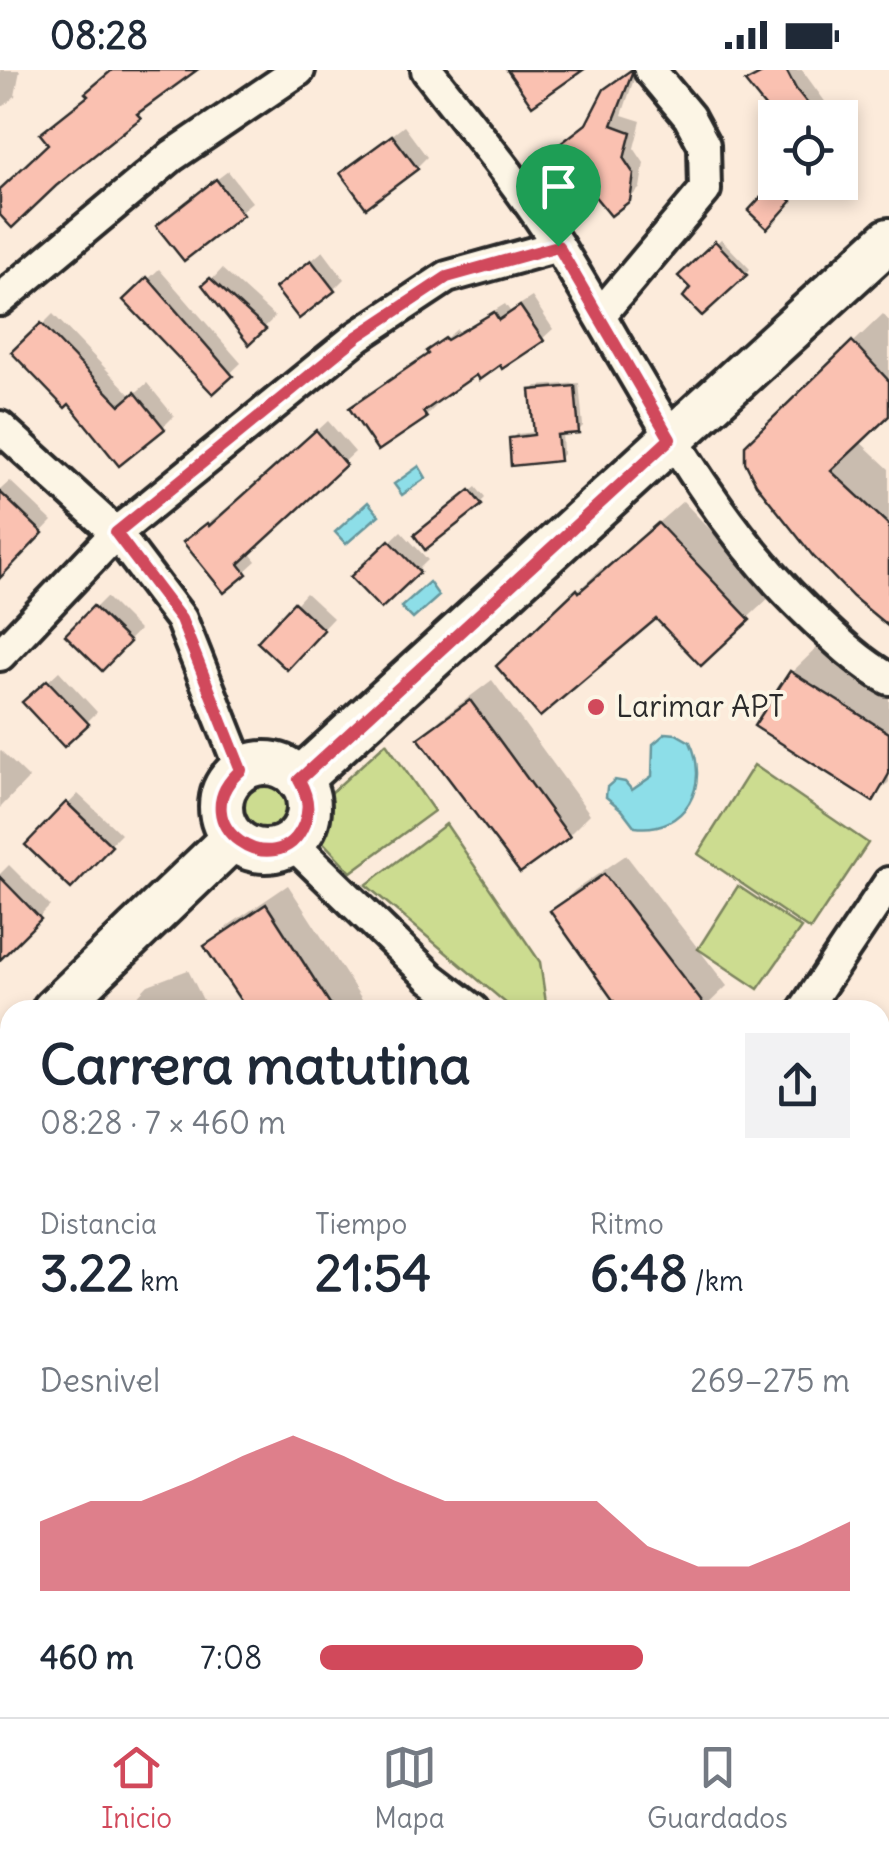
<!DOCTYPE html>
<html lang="es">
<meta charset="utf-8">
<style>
body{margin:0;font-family:Delius,sans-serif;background:#f2f2f3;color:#1f2937;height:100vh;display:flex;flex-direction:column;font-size:38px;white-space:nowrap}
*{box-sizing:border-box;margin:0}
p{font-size:32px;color:#747a83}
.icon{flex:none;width:55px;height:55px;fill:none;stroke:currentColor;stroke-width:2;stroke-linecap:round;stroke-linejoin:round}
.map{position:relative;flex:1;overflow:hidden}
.details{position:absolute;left:0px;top:930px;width:890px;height:718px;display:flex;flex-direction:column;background:#fff;border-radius:30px 30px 0 0;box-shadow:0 5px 15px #0003}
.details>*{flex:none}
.buttons{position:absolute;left:758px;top:30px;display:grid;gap:20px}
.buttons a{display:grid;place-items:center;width:100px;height:100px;border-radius:0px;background:#fff;box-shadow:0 5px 15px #0003;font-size:50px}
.pin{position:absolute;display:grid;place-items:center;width:85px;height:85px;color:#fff;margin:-102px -42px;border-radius:50% 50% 50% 0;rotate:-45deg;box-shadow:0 0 10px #0007}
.pin .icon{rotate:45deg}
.round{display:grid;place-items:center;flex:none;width:105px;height:105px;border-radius:0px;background:#f2f2f3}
.headline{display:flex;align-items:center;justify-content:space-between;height:170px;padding:0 40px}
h1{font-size:55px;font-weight:800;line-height:75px}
.stats{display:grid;grid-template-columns:repeat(3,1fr);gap:15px;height:170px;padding:10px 40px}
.stats div{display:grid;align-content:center}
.stats b{font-size:50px;font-weight:800}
.stats small{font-size:28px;font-weight:400}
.stats p{font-size:28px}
.chart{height:280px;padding:20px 40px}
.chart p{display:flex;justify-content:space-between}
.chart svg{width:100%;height:180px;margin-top:10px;fill:#d1495b;opacity:.7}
ul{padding:0 40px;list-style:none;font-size:32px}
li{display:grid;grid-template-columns:160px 120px 1fr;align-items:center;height:75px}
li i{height:25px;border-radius:12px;background:#d1495b}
.status{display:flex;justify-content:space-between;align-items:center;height:70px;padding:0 50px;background:#fff;direction:ltr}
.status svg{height:28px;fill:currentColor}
.tab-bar{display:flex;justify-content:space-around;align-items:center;height:140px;border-top:2px solid #e0e1e3;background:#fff;font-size:28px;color:#747a83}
.tab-bar a{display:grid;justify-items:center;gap:5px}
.tab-bar .on{color:#d1495b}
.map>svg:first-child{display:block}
.green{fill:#ccdc90;stroke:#7c845e;stroke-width:2.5}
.water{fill:#8ddee8;stroke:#66969c;stroke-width:2.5}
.shadow{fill:#0003}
.building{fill:#fac1b1;stroke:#2b2b2b;stroke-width:2.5}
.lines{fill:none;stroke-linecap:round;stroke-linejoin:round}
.street-casing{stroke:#2b2b2b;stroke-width:38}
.secondary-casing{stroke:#2b2b2b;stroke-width:50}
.street{stroke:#fcf5e5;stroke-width:30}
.secondary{stroke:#fcf5e5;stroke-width:42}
.route-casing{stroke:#fff;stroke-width:20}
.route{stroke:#d1495b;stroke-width:12}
.poi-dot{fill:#d1495b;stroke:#fcf5e5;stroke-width:4}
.labels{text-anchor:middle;stroke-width:8;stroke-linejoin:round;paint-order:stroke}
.poi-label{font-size:30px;fill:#2b2b2b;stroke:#fcf5e5;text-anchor:start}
</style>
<div class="status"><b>08:28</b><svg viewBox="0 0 49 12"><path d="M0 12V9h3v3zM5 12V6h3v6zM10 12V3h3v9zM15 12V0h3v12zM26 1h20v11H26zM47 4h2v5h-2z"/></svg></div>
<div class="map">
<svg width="889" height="1647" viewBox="0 0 889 1647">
<rect width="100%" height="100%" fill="#fcebdb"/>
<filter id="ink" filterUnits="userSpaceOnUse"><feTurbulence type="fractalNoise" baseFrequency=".01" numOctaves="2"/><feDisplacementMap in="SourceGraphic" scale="20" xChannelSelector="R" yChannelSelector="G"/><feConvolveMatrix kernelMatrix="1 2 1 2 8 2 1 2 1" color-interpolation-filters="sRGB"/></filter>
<g filter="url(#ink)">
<g class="green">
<path d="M386,673L434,741L351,802L323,772L331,723Z"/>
<path d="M754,695L868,773L810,860L698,784Z"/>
<circle cx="265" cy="736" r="23"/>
<path d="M446,754L540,892L547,940H514L366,815Z"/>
<path d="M738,816L801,858L758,919L698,879Z"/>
<path d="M10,1138V1276L0,1260V1144Z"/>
<path d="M644,1638H769L759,1647H674Z"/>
</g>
<g class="water">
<path d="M419,396L426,408L402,425L394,414Z"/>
<path d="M368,432L379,445L346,474L335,462Z"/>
<path d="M429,512L439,526L413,549L401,537Z"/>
<path d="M666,663L676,664L690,672C710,715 686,763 635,757L622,740L606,727L607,717L615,710L625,712L632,720L652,706L653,674Z"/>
</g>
<g class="shadow">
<path d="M0,0H20L15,26L4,36H0Z"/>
<path d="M630,0H637L622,45L641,51L634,78L644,93L640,118L628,130L590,51L606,20Z"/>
<path d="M762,0H802L829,37L818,48L749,12Z"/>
<path d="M404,56L427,87L416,98L343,103Z"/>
<path d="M228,101L252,132L184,188L170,145Z"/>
<path d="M778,112L795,125L767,156L751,141Z"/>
<path d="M721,169L750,199L702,242L693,218L681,206Z"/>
<path d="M323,181L344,209L333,220L278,218Z"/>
<path d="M159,199L241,293L213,320L126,230Z"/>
<path d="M222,199L275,247L249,272L206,216Z"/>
<path d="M532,227L553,259L542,269L476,302L434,331L436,336L426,346L379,378L352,338L363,328L430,282L457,259L459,262L505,234L510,241Z"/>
<path d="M53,244L132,326L147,313L174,346L163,357L69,330L15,282Z"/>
<path d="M883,244L889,251V343L859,371L889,399V554L778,345Z"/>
<path d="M579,313L583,356L578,361L562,362L563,384L559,389L512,369L516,364L536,362L532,321L537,316Z"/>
<path d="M328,351L355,382L248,481L256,491L224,520L197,462L219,444L221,448Z"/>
<path d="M10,411L52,451L10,494L0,485V420Z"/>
<path d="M476,417L485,428L480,433L422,461Z"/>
<path d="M683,431L772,525L701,592L656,545L523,573L602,498L604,500Z"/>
<path d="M401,461L428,490L381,536L354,507Z"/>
<path d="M306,523L333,548L287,597L296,534Z"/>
<path d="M106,527L139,560L102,598L68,565Z"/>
<path d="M822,573L889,615V712L872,729L792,602Z"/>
<path d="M59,601L97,642L65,674L26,632Z"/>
<path d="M492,610L590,744L569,765L422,668L443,647Z"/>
<path d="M0,680L29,708L0,738Z"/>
<path d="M78,724L121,764L71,815L29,775Z"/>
<path d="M626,785L727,916L702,940H623L553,841L575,820Z"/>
<path d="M9,795L50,836L0,887V804Z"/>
<path d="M288,815L369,940H250L208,876L229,855Z"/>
<path d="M188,900L208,940H129L127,937L148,915Z"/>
<path d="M889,964V1059L882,1064L889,1073V1309L880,1305V971Z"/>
<path d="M10,1040V1128L0,1132V1048Z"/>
<path d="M0,1218L10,1233V1407L0,1391Z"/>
<path d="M51,1638H184L193,1647H61Z"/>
<path d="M330,1638H537L535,1647H344Z"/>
</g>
<g class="building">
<path d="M112,0H197L137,44L141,48L56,116L12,158L0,145V119L48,74L40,64L88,26L85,23Z"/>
<path d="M507,0H583L532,36Z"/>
<path d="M631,0L632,4L612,55L631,62L624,89L634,104L630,131L611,146L555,78L586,54L604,19Z"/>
<path d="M768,0H786L796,19L819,48H774L745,12Z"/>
<path d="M392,65L418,99L366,138L340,103Z"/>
<path d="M216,109L243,145L184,191L156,156Z"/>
<path d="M772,115L792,131L767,159L748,141Z"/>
<path d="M715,171L747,205L702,246L683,227L690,218L678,206Z"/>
<path d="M311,190L335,221L299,249L275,218Z"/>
<path d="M147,207L233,306L213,324L123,230Z"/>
<path d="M210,208L266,259L249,275L202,215Z"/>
<path d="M520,236L544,271L502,299L500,295L479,310L476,305L423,342L427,348L378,381L349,338L428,284L426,281L445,268L447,270L494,242L499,250Z"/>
<path d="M41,253L120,335L135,322L165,359L119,396L69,334L65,338L11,282Z"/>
<path d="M852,271L889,311V346L831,401L889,455V557L853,527L813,486L756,414L745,392V375Z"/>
<path d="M575,316L579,363L557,365L560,391L511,396L509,368L534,365L530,320Z"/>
<path d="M316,360L346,395L239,494L247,504L224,523L183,472L207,453L209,456Z"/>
<path d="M470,420L482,435L425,480L414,465Z"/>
<path d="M0,422L43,463L0,508Z"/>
<path d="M658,453L750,550L701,596L656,549L540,647L496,596L577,519L579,522Z"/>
<path d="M389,470L420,502L381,539L350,507Z"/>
<path d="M294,532L324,560L287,600L257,572Z"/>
<path d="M93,536L130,572L102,601L65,565Z"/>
<path d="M790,601L889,663V704L873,732L754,656Z"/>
<path d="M47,610L89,654L64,677L22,632Z"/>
<path d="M470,630L570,767L520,803L418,668Z"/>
<path d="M66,732L112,776L71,819L25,775Z"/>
<path d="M604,804L708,940H620L550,841Z"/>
<path d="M0,807L41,849L0,890Z"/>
<path d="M266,834L334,940H247L204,876Z"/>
</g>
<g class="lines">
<defs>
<g id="street">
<path d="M427,0C472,58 520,115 559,177C637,303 699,438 807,542C833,567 857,591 889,609"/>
<path d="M0,230L172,86L299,0"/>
<path d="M600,245L705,120L704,75L689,47L650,0"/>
<path d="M0,357L116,463L181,549L241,700"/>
<path d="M0,585L116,463L358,266L447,207L558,176"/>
<path d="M291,772L431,908L473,940"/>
<path d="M804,940L889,813"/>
<path d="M0,1447L10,1461"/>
<path d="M880,1463L889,1477"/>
<path d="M0,1586L10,1540"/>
<path d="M880,1597L889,1587"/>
<path d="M191,1638L201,1647"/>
<path d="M836,1647L844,1638"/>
</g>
<g id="secondary">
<circle cx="265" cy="737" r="44"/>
<path d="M299,710L889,170"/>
<path d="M54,940L233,768"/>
<path d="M0,992L10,982"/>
</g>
</defs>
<use href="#street" class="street-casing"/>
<use href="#secondary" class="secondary-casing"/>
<use href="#street" class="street"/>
<use href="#secondary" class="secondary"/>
</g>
</g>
<g class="lines" filter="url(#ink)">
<defs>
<path id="route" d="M558,176L670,369L299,710C307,724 311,738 304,754C279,818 178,754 241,700L181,549L116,463L358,266L447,207Z"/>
</defs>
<use href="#route" class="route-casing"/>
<use href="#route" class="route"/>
</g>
<circle class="poi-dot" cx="596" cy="637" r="10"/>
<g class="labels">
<g class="poi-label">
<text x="616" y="647">Larimar APT</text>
</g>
</g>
</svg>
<div class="buttons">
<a><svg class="icon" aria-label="locate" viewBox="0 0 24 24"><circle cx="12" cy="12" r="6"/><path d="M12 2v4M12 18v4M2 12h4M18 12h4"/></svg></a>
</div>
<div class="pin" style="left:558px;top:176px;background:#1e9e55"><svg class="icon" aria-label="arrive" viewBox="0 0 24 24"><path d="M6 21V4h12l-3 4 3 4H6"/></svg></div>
<section class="details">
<div class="headline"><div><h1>Carrera matutina</h1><p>08:28 · 7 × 460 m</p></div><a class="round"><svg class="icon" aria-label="share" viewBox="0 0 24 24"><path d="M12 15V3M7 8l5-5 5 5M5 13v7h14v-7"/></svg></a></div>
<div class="stats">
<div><p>Distancia</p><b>3.22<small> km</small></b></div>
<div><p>Tiempo</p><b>21:54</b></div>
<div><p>Ritmo</p><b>6:48<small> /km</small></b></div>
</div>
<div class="chart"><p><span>Desnivel</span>269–275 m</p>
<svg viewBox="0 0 160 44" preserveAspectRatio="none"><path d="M0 44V27L10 22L20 22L30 17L40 11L50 6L60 11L70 17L80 22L90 22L100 22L110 22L120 33L130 38L140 38L150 33L160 27V44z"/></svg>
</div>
<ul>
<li><b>460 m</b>7:08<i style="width:61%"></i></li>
</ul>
</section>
</div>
<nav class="tab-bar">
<a class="on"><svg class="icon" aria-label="home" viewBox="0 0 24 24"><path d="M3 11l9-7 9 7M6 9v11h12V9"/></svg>Inicio</a>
<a><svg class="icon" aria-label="map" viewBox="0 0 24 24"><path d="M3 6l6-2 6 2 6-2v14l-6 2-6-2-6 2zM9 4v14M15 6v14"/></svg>Mapa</a>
<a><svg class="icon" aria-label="saved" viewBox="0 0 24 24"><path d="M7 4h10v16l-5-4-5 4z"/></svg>Guardados</a>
</nav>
